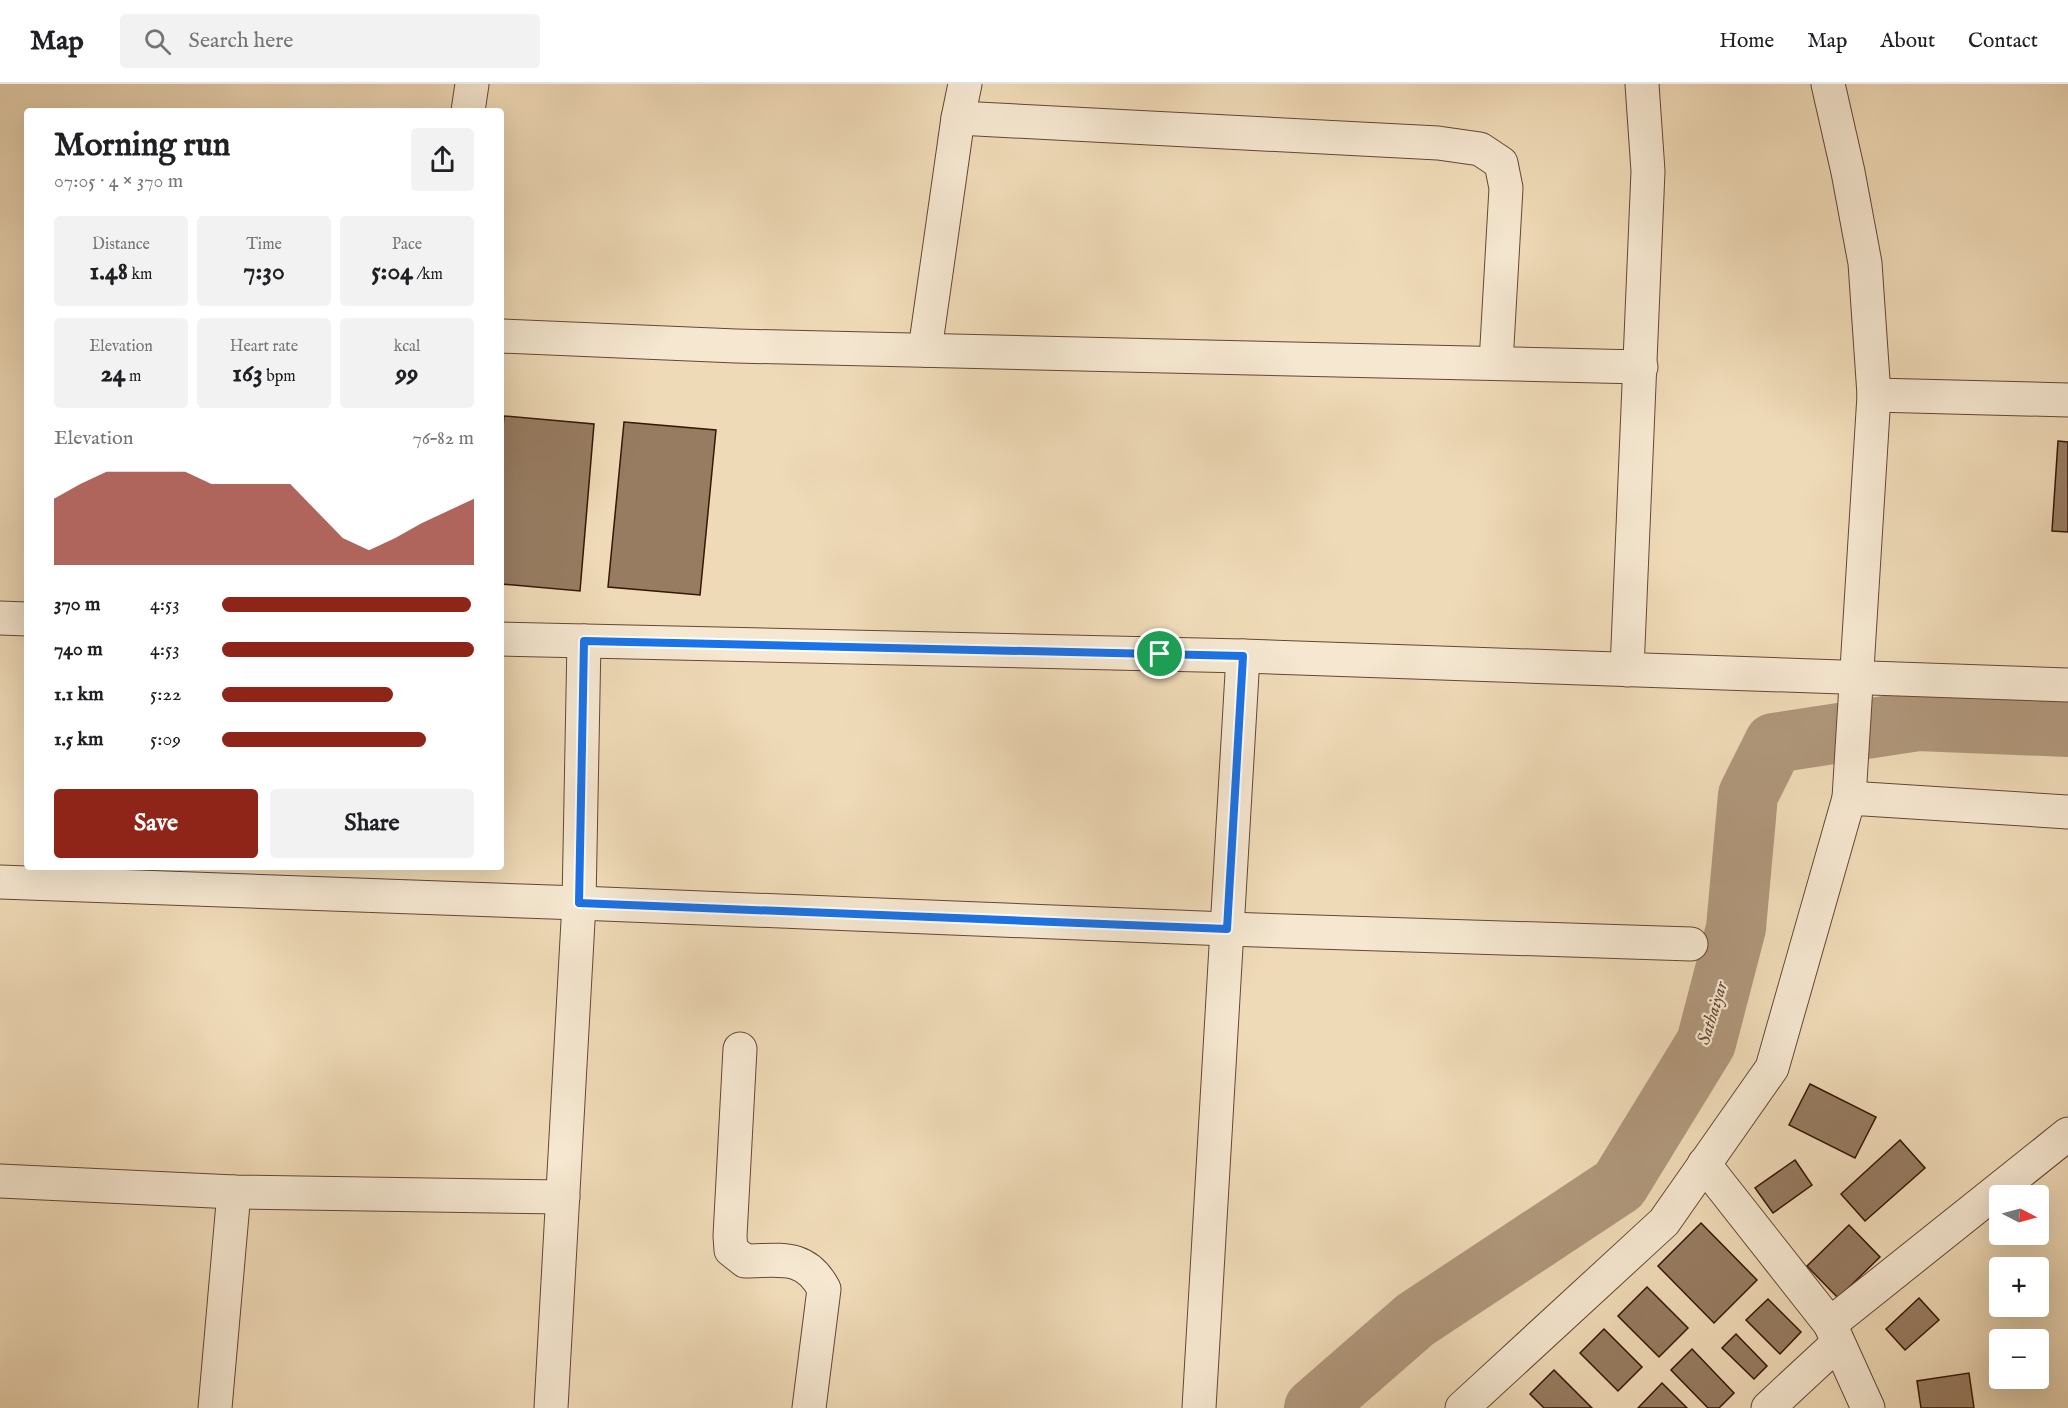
<!DOCTYPE html>
<meta charset="utf-8">
<style>
body{margin:0;font-family:"IM FELL English",serif;background:#f2f2f2;color:#202124;height:100vh;display:flex;flex-direction:column;font-size:22px;white-space:nowrap}
*{box-sizing:border-box;margin:0}
p{font-size:20px;color:#757577}
.icon{flex:none;width:33px;height:33px;fill:none;stroke:currentColor;stroke-width:2;stroke-linecap:round;stroke-linejoin:round}
.map{position:relative;flex:1;overflow:hidden}
.sheet{position:absolute;left:24px;top:24px;width:480px;height:762px;display:flex;flex-direction:column;background:#fff;border-radius:6px;box-shadow:0 6px 24px #0002}
.sheet>*{flex:none}
.needle{width:39px;rotate:96deg}
.tools{position:absolute;left:1989px;top:1101px;display:grid;gap:12px}
.tools a{display:grid;place-items:center;width:60px;height:60px;border-radius:6px;background:#fff;box-shadow:0 6px 24px #0002;font-size:30px}
.pin{position:absolute;display:grid;place-items:center;width:51px;height:51px;color:#fff;margin:-26px;border:3px solid #fff;border-radius:50%;box-shadow:0 2px 6px #0007}
.round{display:grid;place-items:center;flex:none;width:63px;height:63px;border-radius:6px;background:#f2f2f2}
.summary{display:flex;align-items:center;justify-content:space-between;height:102px;padding:0 30px}
h1{font-size:33px;font-weight:800;line-height:45px}
.stats{display:grid;grid-template-columns:repeat(3,1fr);gap:9px;height:102px;padding:6px 30px}
.stats div{display:grid;align-content:center;border-radius:6px;background:#f2f2f2;text-align:center}
.stats b{font-size:26px;font-weight:800}
.stats small{font-size:16px;font-weight:400}
.stats p{font-size:16px}
.chart{height:168px;padding:12px 30px}
.chart p{display:flex;justify-content:space-between}
.chart svg{width:100%;height:108px;margin-top:6px;fill:#8f2418;opacity:.7}
.primary-button{display:flex;gap:12px;margin-top:auto;padding:12px 30px}
.primary-button a{flex:1;height:69px;border-radius:6px;background:#8f2418;color:#fff;font-size:24px;font-weight:800;line-height:69px;text-align:center}
.primary-button a+a{background:#f2f2f2;color:#202124}
ul{padding:0 30px;list-style:none;font-size:20px}
li{display:grid;grid-template-columns:96px 72px 1fr;align-items:center;height:45px}
li i{height:15px;border-radius:8px;background:#8f2418}
header{display:flex;align-items:center;gap:36px;box-sizing:border-box;height:84px;padding:0 30px;background:#fff;border-bottom:2px solid #e0e0e0}
header strong{font-size:28px}
nav{display:flex;gap:33px;margin-inline-start:auto;font-size:21px}
.search{width:420px;height:54px;background:#f2f2f2;display:flex;align-items:center;gap:15px;box-sizing:border-box;padding:0 21px;border-radius:6px;color:#757577;font-size:22px}
.map>svg:first-child{display:block}
.lines{fill:none;stroke-linecap:round;stroke-linejoin:round}
.river{stroke:#b0977b;stroke-width:60}
.building{fill:#977c62;stroke:#371606;stroke-width:1.5}
.minor-casing{stroke:#654732;stroke-width:35}
.minor{stroke:#f5e7d0;stroke-width:33}
.route-casing{stroke:#fff;stroke-width:12}
.route{stroke:#1a73e8;stroke-width:8}
.labels{text-anchor:middle;stroke-width:4.5;stroke-linejoin:round;paint-order:stroke}
.water-label{font-size:18px;font-style:italic;fill:#674a35;stroke:#f5e7d0}
</style>
<header>
<strong>Map</strong>
<div class="search"><svg class="icon" aria-label="search" viewBox="0 0 24 24"><circle cx="10" cy="10" r="6"/><path d="M15 15l6 6"/></svg>Search here</div>
<nav><a>Home</a><a>Map</a><a>About</a><a>Contact</a></nav>
</header>
<div class="map">
<svg width="2068" height="1324" viewBox="0 0 2068 1324">
<rect width="100%" height="100%" fill="#efdab7"/>
<filter id="stains"><feTurbulence type="fractalNoise" baseFrequency=".00333" numOctaves="4"/><feColorMatrix values="0 0 0 0 .2 0 0 0 0 .09 0 0 0 0 .02 0 0 0 .5 -.17"/></filter>
<radialGradient id="worn" r=".72"><stop offset=".6" stop-color="#630" stop-opacity="0"/><stop offset="1" stop-color="#630" stop-opacity=".3"/></radialGradient>
<g class="lines">
<path class="river" d="M1314,1324L1415,1236L1619,1101L1706,959L1736,844L1748,711L1774,659L1918,637L2068,643"/>
</g>
<g class="building">
<path d="M504,332L594,340L580,507L501,500V365Z"/>
<path d="M624,338L716,346L700,511L608,503Z"/>
<path d="M2058,357L2068,358V448L2052,447Z"/>
<path d="M1810,1000L1876,1033L1855,1074L1789,1041Z"/>
<path d="M1900,1056L1925,1084L1865,1137L1841,1110Z"/>
<path d="M1795,1076L1812,1101L1773,1129L1755,1104Z"/>
<path d="M1701,1139L1757,1196L1714,1239L1658,1182Z"/>
<path d="M1849,1141L1880,1173L1838,1214L1807,1182Z"/>
<path d="M1647,1203L1688,1244L1659,1273L1618,1232Z"/>
<path d="M1919,1214L1939,1236L1905,1266L1886,1245Z"/>
<path d="M1768,1215L1801,1248L1780,1270L1746,1236Z"/>
<path d="M1604,1245L1642,1283L1618,1307L1580,1269Z"/>
<path d="M1736,1250L1767,1282L1754,1295L1722,1264Z"/>
<path d="M1692,1265L1734,1309L1719,1324H1708L1671,1286Z"/>
<path d="M1554,1286L1592,1324H1544L1530,1310Z"/>
<path d="M1969,1289L1974,1324H1921L1917,1297Z"/>
<path d="M1662,1299L1687,1324H1638Z"/>
</g>
<g class="lines">
<defs>
<g id="minor">
<path d="M1828,0L1848,88L1865,179L1874,311L1849,714"/>
<path d="M468,27L472,0"/>
<path d="M958,34L1438,59L1480,65L1501,79L1506,104L1496,279"/>
<path d="M501,252L736,262L1641,283"/>
<path d="M925,266L958,34L965,0"/>
<path d="M1874,311L2068,316"/>
<path d="M0,534L27,535"/>
<path d="M501,555L1243,572L2068,601"/>
<path d="M1627,586L1648,87L1642,0"/>
<path d="M0,798L579,819L584,557"/>
<path d="M740,965L730,1152L731,1166L745,1177C780,1177 805,1169 824,1205L809,1324"/>
<path d="M1704,1080L1830,1240L1868,1324"/>
<path d="M0,1097L234,1108L563,1113"/>
<path d="M1830,1240L2068,1050"/>
<path d="M215,1324L234,1108"/>
<path d="M551,1324L579,819L1227,845L1691,860"/>
<path d="M1199,1324L1243,572"/>
<path d="M1462,1324L1664,1138L1772,984L1849,714L2068,728"/>
<path d="M1768,1324L1838,1259"/>
</g>
</defs>
<use href="#minor" class="minor-casing"/>
<use href="#minor" class="minor"/>
</g>
<g class="lines">
<defs>
<path id="route" d="M584,557L1243,572L1227,845L579,819Z"/>
</defs>
<use href="#route" class="route-casing"/>
<use href="#route" class="route"/>
</g>
<g class="labels">
<g class="water-label">
<text transform="translate(1712 929) rotate(-73)" y="6">Sathaiyar</text>
</g>
</g>
<rect width="100%" height="100%" filter="url(#stains)"/>
<rect width="100%" height="100%" fill="url(#worn)"/>
</svg>
<div class="tools">
<a><svg class="needle" viewBox="-14 -14 28 28"><path d="M0-13l5 13h-10z" fill="#e53935"/><path d="M0 13l5-13h-10z" fill="#757577"/></svg></a>
<a>+</a>
<a>−</a>
</div>
<div class="pin" style="left:1160px;top:570px;background:#1e9e55"><svg class="icon" aria-label="arrive" viewBox="0 0 24 24"><path d="M6 21V4h12l-3 4 3 4H6"/></svg></div>
<section class="sheet">
<div class="summary"><div><h1>Morning run</h1><p>07:05 · 4 × 370 m</p></div><a class="round"><svg class="icon" aria-label="share" viewBox="0 0 24 24"><path d="M12 15V3M7 8l5-5 5 5M5 13v7h14v-7"/></svg></a></div>
<div class="stats">
<div><p>Distance</p><b>1.48<small> km</small></b></div>
<div><p>Time</p><b>7:30</b></div>
<div><p>Pace</p><b>5:04<small> /km</small></b></div>
</div>
<div class="stats">
<div><p>Elevation</p><b>24<small> m</small></b></div>
<div><p>Heart rate</p><b>163<small> bpm</small></b></div>
<div><p>kcal</p><b>99</b></div>
</div>
<div class="chart"><p><span>Elevation</span>76–82 m</p>
<svg viewBox="0 0 160 44" preserveAspectRatio="none"><path d="M0 44V17L10 11L20 6L30 6L40 6L50 6L60 11L70 11L80 11L90 11L100 22L110 33L120 38L130 33L140 27L150 22L160 17V44z"/></svg>
</div>
<ul>
<li><b>370 m</b>4:53<i style="width:99%"></i></li>
<li><b>740 m</b>4:53<i style="width:100%"></i></li>
<li><b>1.1 km</b>5:22<i style="width:68%"></i></li>
<li><b>1.5 km</b>5:09<i style="width:81%"></i></li>
</ul>
<div class="primary-button"><a>Save</a><a>Share</a></div>
</section>
</div>
